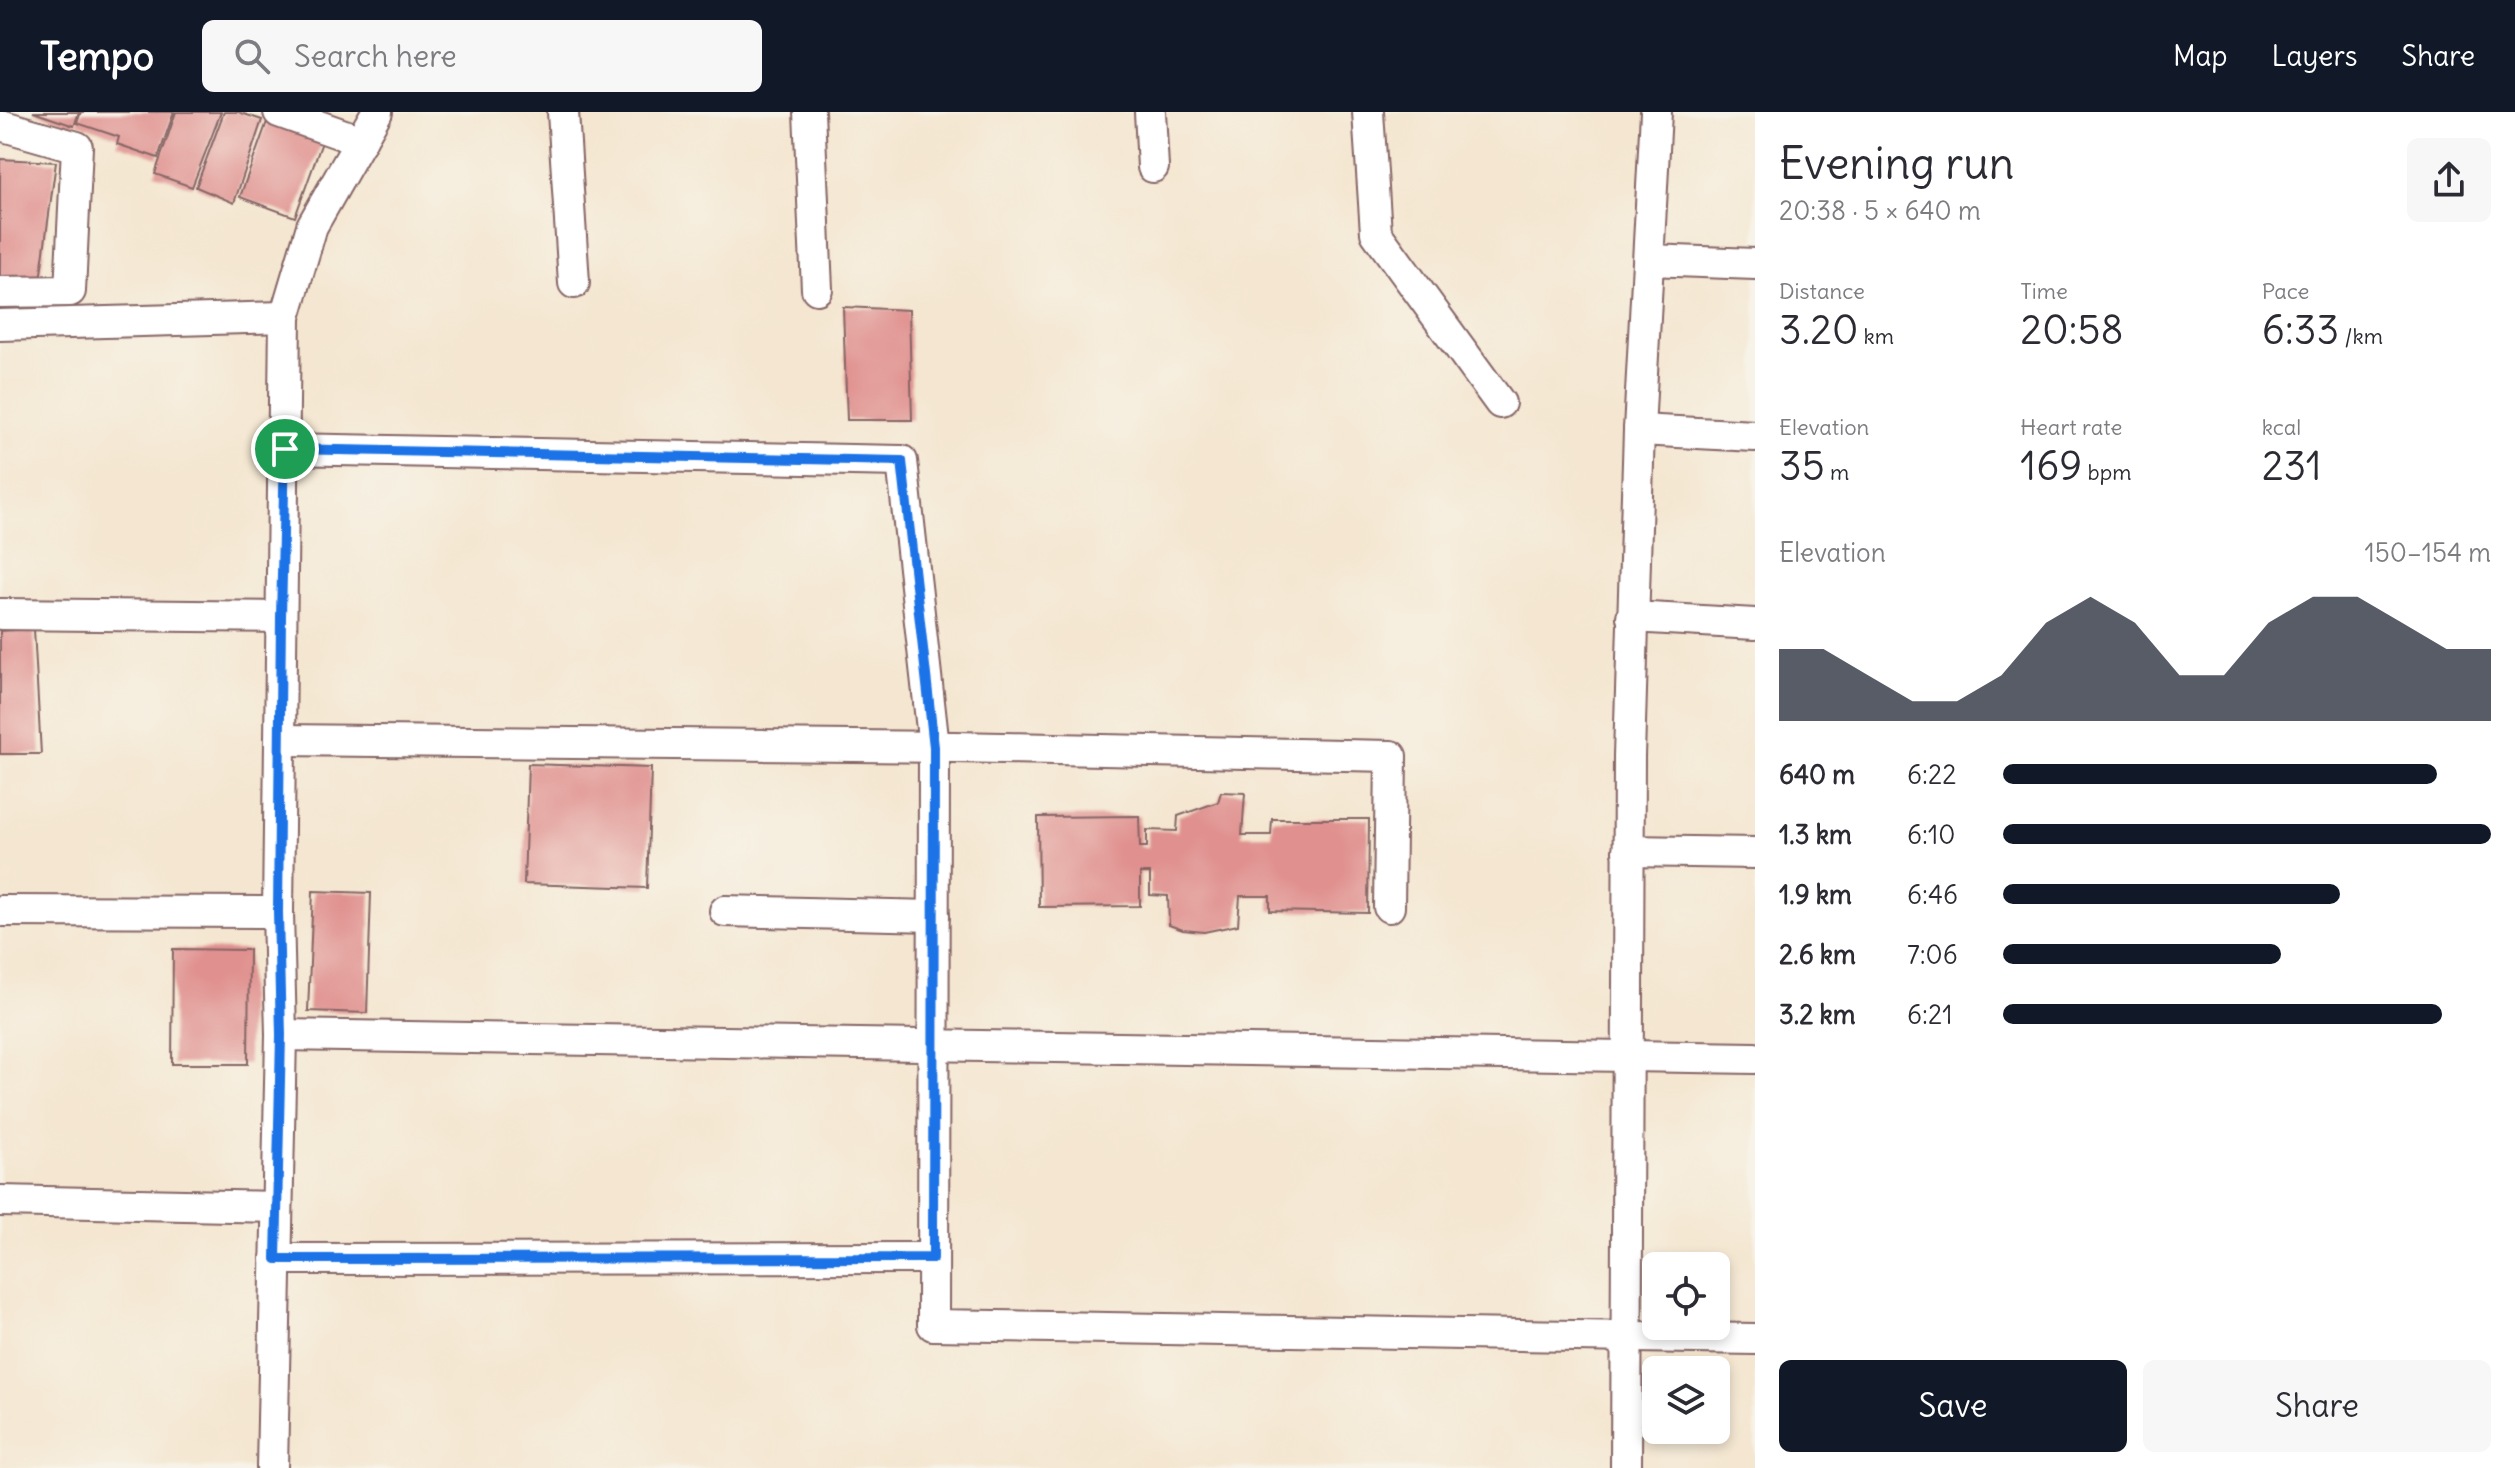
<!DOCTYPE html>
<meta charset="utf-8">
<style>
body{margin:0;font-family:Delius,sans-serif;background:#f7f7f7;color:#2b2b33;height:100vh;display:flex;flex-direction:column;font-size:30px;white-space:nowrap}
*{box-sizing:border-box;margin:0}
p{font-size:26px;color:#7c7c81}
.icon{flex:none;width:44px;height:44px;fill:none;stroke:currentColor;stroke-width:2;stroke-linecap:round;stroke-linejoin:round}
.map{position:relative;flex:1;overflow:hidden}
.side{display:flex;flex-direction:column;background:#fff;width:760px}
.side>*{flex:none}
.buttons{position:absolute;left:1642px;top:1140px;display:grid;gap:16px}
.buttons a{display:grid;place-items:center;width:88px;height:88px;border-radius:12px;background:#fff;box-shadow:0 4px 12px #0003;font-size:40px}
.pin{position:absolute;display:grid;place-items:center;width:68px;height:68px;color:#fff;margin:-34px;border:4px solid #fff;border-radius:50%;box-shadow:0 2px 8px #0007}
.round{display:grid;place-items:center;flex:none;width:84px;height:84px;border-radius:12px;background:#f7f7f7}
.headline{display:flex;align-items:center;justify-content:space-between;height:136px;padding:0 24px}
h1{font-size:44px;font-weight:600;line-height:60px}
.metrics{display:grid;grid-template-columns:repeat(3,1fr);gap:12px;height:136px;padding:8px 24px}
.metrics div{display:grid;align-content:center}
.metrics b{font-size:40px;font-weight:600}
.metrics small{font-size:22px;font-weight:400}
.metrics p{font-size:22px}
.chart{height:224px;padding:16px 24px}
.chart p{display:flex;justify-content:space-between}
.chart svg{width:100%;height:144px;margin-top:8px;fill:#111827;opacity:.7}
.cta{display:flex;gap:16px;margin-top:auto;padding:16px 24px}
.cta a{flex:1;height:92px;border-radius:12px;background:#111827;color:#fff;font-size:32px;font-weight:600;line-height:92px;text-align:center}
.cta a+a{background:#f7f7f7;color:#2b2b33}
ul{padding:0 24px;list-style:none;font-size:26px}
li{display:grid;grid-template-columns:128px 96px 1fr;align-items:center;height:60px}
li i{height:20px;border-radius:10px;background:#111827}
header{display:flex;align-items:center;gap:48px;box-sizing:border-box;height:112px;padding:0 40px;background:#111827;color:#fff}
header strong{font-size:38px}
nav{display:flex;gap:44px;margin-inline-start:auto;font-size:28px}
.search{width:560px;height:72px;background:#f7f7f7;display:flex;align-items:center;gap:20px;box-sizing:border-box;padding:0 28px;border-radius:12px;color:#7c7c81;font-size:30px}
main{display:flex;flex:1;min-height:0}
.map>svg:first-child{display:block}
.building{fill:#e0918f}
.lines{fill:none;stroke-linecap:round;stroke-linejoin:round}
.minor-casing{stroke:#866565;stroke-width:34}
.minor{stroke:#fff;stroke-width:30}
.route-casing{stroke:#fff;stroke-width:16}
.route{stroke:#1a73e8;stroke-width:10}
</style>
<header>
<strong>Tempo</strong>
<div class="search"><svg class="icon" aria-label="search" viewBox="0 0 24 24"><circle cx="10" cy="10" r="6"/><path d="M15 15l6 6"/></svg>Search here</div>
<nav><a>Map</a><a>Layers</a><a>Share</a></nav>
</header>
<main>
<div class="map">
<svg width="1755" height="1356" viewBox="0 0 1755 1356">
<rect width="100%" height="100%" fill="#f7f3e8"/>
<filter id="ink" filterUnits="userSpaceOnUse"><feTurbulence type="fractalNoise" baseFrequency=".0125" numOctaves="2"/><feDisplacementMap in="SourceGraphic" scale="16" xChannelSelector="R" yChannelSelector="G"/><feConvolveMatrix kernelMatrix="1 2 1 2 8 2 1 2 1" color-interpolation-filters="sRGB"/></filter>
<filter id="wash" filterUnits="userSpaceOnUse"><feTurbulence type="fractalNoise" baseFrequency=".006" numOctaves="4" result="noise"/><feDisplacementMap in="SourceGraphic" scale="32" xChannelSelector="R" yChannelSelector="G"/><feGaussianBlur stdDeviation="1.8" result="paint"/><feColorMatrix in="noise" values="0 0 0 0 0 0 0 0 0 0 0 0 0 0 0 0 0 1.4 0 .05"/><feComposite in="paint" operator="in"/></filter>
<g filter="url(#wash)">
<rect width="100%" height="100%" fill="#f4e6d0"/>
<g id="blocks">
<g class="building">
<path d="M33,0H79L74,14Z"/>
<path d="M81,0H174L158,46L117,32L119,25L77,11Z"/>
<path d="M176,0H221L192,75L155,62Z"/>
<path d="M224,0H238L262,8L234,91L196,75Z"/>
<path d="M268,7L323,27L295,105L240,85Z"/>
<path d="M0,47L56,50L40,169L0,170Z"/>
<path d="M843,195L909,198L912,308H847Z"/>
<path d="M34,517L41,642H0V519Z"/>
<path d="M528,652L651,656L647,776L524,772Z"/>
<path d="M1221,680L1245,681L1242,723H1271L1272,707H1369L1368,801L1270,799V784H1240L1238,813L1204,820L1183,818L1169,813L1168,784L1150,783V761H1140V794L1039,795L1038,705L1139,704L1140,735H1147V718L1177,719L1178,704L1218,690Z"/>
<path d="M313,779L371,781L367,901L308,899Z"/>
<path d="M173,837L249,838L248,952H172Z"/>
</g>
</g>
</g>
<g filter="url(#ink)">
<use href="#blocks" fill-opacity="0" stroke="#866565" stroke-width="2"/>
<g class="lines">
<defs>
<g id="minor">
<path d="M279,0L361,29"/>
<path d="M563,0L574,171"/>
<path d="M809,0L817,177"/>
<path d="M1150,0L1153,55"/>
<path d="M1368,0L1376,121L1500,291"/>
<path d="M0,13L77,35L70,179L0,180"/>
<path d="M1649,148L1755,152"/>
<path d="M0,213L285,205"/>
<path d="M1639,318L1755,324"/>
<path d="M285,337L902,349L934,635L933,1213L1755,1227"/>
<path d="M0,502L281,505"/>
<path d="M1632,505L1755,512"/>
<path d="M280,628L954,635L1391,644L1389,795"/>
<path d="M1628,739L1755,741"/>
<path d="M0,799L278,800"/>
<path d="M725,799L934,804"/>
<path d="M281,923L1755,946"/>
<path d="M0,1089L277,1095"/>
<path d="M276,1147L933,1146"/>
<path d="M272,1356L281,923L278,800L285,205L312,114L377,0"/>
<path d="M1626,1356L1629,644L1639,318L1656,0"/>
</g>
</defs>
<use href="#minor" class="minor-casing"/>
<use href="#minor" class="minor"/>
</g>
</g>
<g class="lines" filter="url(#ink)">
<defs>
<path id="route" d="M285,337L902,349L934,635L933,1146L276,1147L281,923L278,800L281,505Z"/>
</defs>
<use href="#route" class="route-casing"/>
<use href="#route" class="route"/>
</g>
</svg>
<div class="buttons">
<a><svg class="icon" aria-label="locate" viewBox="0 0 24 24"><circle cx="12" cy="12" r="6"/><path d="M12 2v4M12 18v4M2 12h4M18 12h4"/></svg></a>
<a><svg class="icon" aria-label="layers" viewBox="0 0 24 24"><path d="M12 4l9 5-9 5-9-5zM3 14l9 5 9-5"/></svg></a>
</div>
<div class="pin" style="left:285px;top:337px;background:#1e9e55"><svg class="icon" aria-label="arrive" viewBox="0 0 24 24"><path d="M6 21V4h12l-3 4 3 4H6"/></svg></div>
</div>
<section class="side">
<div class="headline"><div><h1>Evening run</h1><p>20:38 · 5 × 640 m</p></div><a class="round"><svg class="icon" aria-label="share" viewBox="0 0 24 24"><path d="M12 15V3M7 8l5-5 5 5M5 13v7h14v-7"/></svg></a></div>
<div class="metrics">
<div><p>Distance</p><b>3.20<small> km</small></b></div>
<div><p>Time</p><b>20:58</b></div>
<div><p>Pace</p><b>6:33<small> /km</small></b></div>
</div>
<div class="metrics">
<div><p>Elevation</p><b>35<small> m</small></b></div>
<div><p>Heart rate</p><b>169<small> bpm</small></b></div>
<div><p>kcal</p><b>231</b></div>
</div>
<div class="chart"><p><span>Elevation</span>150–154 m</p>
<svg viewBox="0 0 160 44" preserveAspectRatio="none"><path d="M0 44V22L10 22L20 30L30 38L40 38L50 30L60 14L70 6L80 14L90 30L100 30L110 14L120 6L130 6L140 14L150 22L160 22V44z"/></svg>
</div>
<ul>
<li><b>640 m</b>6:22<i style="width:89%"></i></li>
<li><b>1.3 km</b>6:10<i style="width:100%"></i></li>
<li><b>1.9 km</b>6:46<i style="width:69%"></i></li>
<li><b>2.6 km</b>7:06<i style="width:57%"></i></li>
<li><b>3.2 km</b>6:21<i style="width:90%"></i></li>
</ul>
<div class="cta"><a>Save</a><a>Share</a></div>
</section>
</main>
